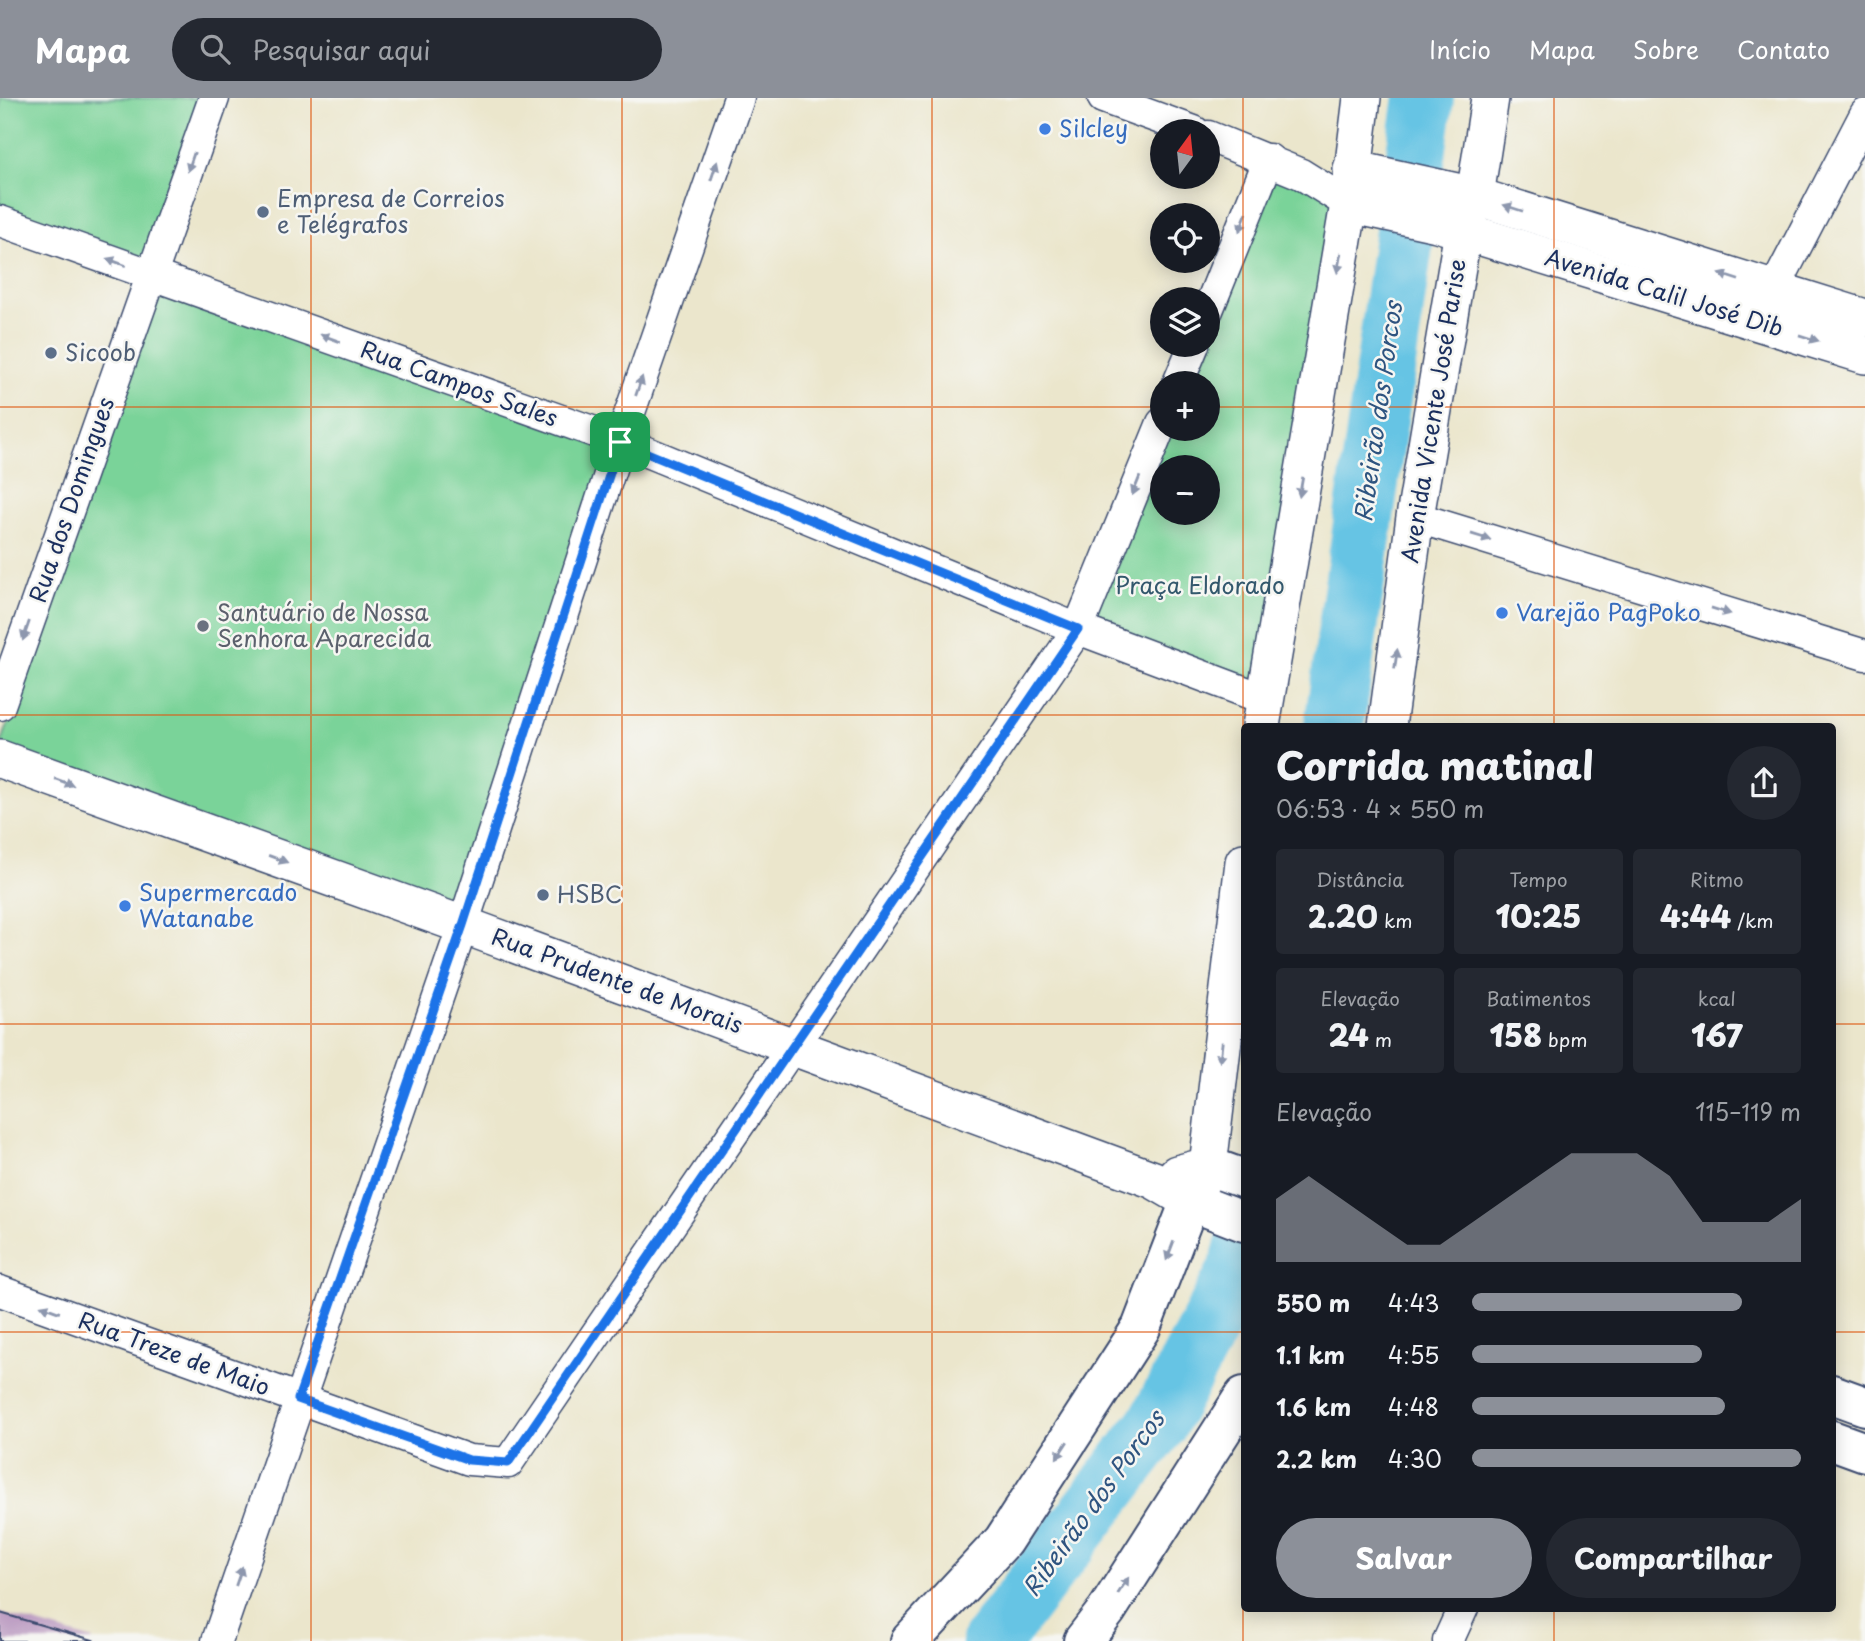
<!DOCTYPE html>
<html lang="pt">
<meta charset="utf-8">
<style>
body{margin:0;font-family:"Playpen Sans",sans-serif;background:#242831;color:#f1f3f6;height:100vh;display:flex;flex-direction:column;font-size:26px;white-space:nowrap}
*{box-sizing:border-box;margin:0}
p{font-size:23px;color:#9ea1a6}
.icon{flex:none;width:38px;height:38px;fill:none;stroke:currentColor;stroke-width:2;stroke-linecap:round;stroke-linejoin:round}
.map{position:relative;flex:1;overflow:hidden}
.side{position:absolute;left:1241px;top:625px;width:595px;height:889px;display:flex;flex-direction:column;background:#171b24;border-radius:7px;box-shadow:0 4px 18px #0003}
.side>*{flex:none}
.needle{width:46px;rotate:15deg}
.controls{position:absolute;left:1150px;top:21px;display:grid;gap:14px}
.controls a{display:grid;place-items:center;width:70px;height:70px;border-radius:50%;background:#171b24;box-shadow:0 4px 18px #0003;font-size:35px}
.pin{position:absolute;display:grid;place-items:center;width:60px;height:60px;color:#fff;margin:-30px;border-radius:14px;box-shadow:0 4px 10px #0006}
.round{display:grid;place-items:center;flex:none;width:74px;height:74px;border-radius:37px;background:#242831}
.summary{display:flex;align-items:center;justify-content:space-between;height:119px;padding:0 35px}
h1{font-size:38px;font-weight:800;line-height:52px}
.figures{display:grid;grid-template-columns:repeat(3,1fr);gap:10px;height:119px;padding:7px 35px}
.figures div{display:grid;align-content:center;border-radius:7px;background:#242831;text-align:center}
.figures b{font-size:30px;font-weight:800}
.figures small{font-size:19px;font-weight:400}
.figures p{font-size:19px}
.chart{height:196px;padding:14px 35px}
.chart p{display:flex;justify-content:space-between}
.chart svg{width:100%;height:126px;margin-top:7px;fill:#8c9099;opacity:.7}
.button{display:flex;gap:14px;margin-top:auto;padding:14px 35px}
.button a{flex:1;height:80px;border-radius:42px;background:#8c9099;color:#fff;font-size:28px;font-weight:800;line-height:80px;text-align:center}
.button a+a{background:#242831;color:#f1f3f6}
ul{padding:0 35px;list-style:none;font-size:23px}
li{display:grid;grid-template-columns:112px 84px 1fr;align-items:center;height:52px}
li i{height:18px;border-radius:9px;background:#8c9099}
header{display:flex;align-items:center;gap:42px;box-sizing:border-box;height:98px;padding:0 35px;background:#8c9099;color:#fff}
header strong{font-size:33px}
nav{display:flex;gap:38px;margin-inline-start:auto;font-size:24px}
.search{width:490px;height:63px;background:#242831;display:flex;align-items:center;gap:18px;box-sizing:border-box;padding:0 24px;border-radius:38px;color:#9ea1a6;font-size:26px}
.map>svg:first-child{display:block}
.green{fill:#7ad399;stroke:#4a817c;stroke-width:2;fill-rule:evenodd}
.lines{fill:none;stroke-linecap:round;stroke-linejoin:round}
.river{stroke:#66c4e4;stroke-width:60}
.building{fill:#bc9cc2}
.minor-casing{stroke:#3a4a6e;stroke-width:33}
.tertiary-casing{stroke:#3a4a6e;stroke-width:40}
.secondary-casing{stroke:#3a4a6e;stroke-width:42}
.minor{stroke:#fff;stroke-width:30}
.tertiary{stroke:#fff;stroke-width:37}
.secondary{stroke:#fff;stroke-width:38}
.oneway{fill:#8d97ae}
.route-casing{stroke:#fff;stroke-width:14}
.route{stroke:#1a73e8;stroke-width:9}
.grid{fill:none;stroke:#de5710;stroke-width:2;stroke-opacity:0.55}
.shop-dot{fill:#3f7fe0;stroke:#f6f6f2;stroke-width:2.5}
.service-dot{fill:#5c6f8a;stroke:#f6f6f2;stroke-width:2.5}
.worship-dot{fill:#6b7280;stroke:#f6f6f2;stroke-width:2.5}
.labels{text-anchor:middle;stroke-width:5;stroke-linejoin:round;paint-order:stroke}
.shop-label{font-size:23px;fill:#366cbe;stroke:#f6f6f2;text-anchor:start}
.service-label{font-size:23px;fill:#4e5e75;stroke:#f6f6f2;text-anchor:start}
.street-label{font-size:23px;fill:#1b2f5e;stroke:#f6f6f2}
.park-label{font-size:23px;fill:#33586d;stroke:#f6f6f2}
.worship-label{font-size:23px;fill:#5b616d;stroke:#f6f6f2;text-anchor:start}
.water-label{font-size:24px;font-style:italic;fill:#2e5480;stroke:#f6f6f2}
</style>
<header>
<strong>Mapa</strong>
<div class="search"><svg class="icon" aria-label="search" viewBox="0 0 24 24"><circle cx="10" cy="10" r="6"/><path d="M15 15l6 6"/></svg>Pesquisar aqui</div>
<nav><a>Início</a><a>Mapa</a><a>Sobre</a><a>Contato</a></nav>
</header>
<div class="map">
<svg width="1865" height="1543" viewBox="0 0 1865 1543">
<rect width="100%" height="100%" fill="#f6f6f2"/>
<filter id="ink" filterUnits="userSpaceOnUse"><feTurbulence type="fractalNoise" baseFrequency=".0143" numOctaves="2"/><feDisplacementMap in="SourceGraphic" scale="14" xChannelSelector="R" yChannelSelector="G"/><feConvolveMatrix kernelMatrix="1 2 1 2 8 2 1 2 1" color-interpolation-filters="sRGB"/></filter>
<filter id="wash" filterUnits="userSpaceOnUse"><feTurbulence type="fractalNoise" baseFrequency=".00686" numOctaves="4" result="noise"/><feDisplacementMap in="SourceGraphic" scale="28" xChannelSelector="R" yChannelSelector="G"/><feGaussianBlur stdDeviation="1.57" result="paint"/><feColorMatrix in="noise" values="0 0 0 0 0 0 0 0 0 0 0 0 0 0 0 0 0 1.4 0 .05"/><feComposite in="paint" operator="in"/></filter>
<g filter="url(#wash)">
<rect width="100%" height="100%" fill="#ebe6cc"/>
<g class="green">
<path d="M0,0H212L153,170L0,118Z"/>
<path d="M1270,67L1348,108L1259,588L1088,525L1165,331H1208V285H1183L1208,247V224ZM1162,369H1208V415H1162Z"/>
<path d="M156,177L618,348L459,814L0,650Z"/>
</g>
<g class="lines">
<g class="river">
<path d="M1334,628L1424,0"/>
<path d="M992,1543L1158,1325L1238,1172L1244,1151"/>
</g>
</g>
<g id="blocks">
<path class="building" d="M0,1515L93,1542L92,1543H0Z"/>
</g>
</g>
<g filter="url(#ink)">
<use href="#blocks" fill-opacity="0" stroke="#3a4a6e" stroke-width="2"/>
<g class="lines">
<defs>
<g id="minor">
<path d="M1103,0L1194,33"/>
<path d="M1208,38L1301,76L1349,106"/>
<path d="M0,123L620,343L1078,531L1264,601"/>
<path d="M1764,211L1865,16"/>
<path d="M1208,212L1269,61"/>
<path d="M1178,285L1194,247"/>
<path d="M1415,419L1865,557"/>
<path d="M0,607L214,0"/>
<path d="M0,1193L469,1362L508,1365L1078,531L1162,325"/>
<path d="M217,1543L463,827L620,343L739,0"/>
<path d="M1448,1543L1463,1510"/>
</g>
<g id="tertiary">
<path d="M1352,71L1475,98L1865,220"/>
<path d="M1349,106L1437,125L1865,257"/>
<path d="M1261,628L1349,106L1362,0"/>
<path d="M1387,628L1415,419L1463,133L1475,98L1490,0"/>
<path d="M0,661L463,827L1154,1082L1190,1103"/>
<path d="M1177,1076L1208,1068L1244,764"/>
</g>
<g id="secondary">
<path d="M1190,1103L1244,1124"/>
<path d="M1832,1296L1865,1308"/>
<path d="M1832,1342L1865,1354"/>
<path d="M910,1543L1003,1443L1141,1230L1190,1103L1208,1068L1244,1081"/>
<path d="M1083,1543L1107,1512L1244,1298"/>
</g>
</defs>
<use href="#minor" class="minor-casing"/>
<use href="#tertiary" class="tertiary-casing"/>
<use href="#secondary" class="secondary-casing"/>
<use href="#minor" class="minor"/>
<use href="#tertiary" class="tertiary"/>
<use href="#secondary" class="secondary"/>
</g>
<defs><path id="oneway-solid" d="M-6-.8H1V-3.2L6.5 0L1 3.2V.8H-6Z" transform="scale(1.75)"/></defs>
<g class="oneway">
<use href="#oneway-solid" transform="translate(191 64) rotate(109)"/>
<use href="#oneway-solid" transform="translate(714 73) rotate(-71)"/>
<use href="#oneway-solid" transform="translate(1513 110) rotate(-162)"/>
<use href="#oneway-solid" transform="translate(1243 124) rotate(112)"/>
<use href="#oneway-solid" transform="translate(116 164) rotate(-160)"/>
<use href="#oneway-solid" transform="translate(1339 165) rotate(100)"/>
<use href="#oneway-solid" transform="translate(1729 179) rotate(-162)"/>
<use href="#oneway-solid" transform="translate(330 240) rotate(-160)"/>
<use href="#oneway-solid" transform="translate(1809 240) rotate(17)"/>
<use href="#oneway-solid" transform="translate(639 288) rotate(-71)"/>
<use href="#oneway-solid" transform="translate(1136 388) rotate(112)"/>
<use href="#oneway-solid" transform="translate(1301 389) rotate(100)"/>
<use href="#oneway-solid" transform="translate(1481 439) rotate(17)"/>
<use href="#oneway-solid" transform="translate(1721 513) rotate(17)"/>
<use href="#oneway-solid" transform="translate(26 533) rotate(109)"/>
<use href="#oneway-solid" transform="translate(1396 561) rotate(-82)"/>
<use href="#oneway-solid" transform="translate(64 684) rotate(20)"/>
<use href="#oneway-solid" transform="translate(278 761) rotate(20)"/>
<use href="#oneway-solid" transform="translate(1221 954) rotate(97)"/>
<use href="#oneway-solid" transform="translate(1170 1153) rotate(111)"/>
<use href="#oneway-solid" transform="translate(50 1211) rotate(-160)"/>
<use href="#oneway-solid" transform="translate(1062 1352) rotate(123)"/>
<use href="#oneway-solid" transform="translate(239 1478) rotate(-71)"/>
<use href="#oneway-solid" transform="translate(1123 1488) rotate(-57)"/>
</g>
</g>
<g class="lines" filter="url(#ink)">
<defs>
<path id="route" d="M620,344L1078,531L508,1365L469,1362L298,1301L463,827Z"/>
</defs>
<use href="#route" class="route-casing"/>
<use href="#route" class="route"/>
</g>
<path class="grid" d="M311,0V1543M622,0V1543M932,0V1543M1243,0V1543M1554,0V628M0,309H1162M1208,309H1865M0,617H1865M0,926H1244M1832,926H1865M0,1234H1244M1832,1234H1865M1554,1510V1543"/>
<g class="shop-dot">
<circle cx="1045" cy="31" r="7"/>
<circle cx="1502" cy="515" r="7"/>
<circle cx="125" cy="808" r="7"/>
</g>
<g class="service-dot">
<circle cx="263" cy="114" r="7"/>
<circle cx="51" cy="255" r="7"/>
<circle cx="543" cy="797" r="7"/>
</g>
<circle class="worship-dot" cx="203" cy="528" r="7"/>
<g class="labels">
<g class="shop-label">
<text x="1059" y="39">Silcley</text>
<text x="1516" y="523">Varejão PagPoko</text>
<text x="139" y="803">Supermercado<tspan x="139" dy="26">Watanabe</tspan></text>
</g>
<g class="service-label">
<text x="277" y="109">Empresa de Correios<tspan x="277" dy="26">e Telégrafos</tspan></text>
<text x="65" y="263">Sicoob</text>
<text x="557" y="805">HSBC</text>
</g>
<g class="street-label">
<text transform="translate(1664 195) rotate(17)" y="8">Avenida Calil José Dib</text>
<text transform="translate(459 286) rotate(20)" y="8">Rua Campos Sales</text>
<text transform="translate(1434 313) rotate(-81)" y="8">Avenida Vicente José Parise</text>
<text transform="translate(72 402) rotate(-71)" y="8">Rua dos Domingues</text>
<text transform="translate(617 883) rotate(20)" y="8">Rua Prudente de Morais</text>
<text transform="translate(174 1256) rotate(20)" y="8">Rua Treze de Maio</text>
</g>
<g class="park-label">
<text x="1200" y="496">Praça Eldorado</text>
</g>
<g class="worship-label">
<text x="217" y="523">Santuário de Nossa<tspan x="217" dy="26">Senhora Aparecida</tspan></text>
</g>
<g class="water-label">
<text transform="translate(1379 314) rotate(-82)" y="8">Ribeirão dos Porcos</text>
<text transform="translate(1094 1406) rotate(-54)" y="8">Ribeirão dos Porcos</text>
</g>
</g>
</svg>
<div class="controls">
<a><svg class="needle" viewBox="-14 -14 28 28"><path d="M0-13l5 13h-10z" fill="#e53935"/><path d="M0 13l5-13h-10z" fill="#9ea1a6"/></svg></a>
<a><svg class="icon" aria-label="locate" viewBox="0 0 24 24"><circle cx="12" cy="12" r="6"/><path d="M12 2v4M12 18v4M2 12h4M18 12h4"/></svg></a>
<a><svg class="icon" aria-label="layers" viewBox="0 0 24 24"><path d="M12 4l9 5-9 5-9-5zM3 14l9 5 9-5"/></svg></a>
<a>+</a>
<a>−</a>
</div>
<div class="pin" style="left:620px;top:344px;background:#1e9e55"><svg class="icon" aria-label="arrive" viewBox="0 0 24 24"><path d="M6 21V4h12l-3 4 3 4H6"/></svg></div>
<section class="side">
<div class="summary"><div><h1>Corrida matinal</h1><p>06:53 · 4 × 550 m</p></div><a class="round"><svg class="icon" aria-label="share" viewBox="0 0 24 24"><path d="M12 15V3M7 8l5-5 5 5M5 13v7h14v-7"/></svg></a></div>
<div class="figures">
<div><p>Distância</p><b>2.20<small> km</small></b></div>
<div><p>Tempo</p><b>10:25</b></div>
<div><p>Ritmo</p><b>4:44<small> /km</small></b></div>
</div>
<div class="figures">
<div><p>Elevação</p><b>24<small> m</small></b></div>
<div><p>Batimentos</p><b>158<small> bpm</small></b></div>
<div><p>kcal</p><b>167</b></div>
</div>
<div class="chart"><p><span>Elevação</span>115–119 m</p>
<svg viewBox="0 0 160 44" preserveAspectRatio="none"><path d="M0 44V22L10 14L20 22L30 30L40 38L50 38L60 30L70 22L80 14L90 6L100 6L110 6L120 14L130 30L140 30L150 30L160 22V44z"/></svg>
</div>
<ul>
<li><b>550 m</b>4:43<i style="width:82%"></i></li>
<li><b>1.1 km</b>4:55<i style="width:70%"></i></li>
<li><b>1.6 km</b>4:48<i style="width:77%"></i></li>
<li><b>2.2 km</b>4:30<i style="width:100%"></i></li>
</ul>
<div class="button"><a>Salvar</a><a>Compartilhar</a></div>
</section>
</div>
